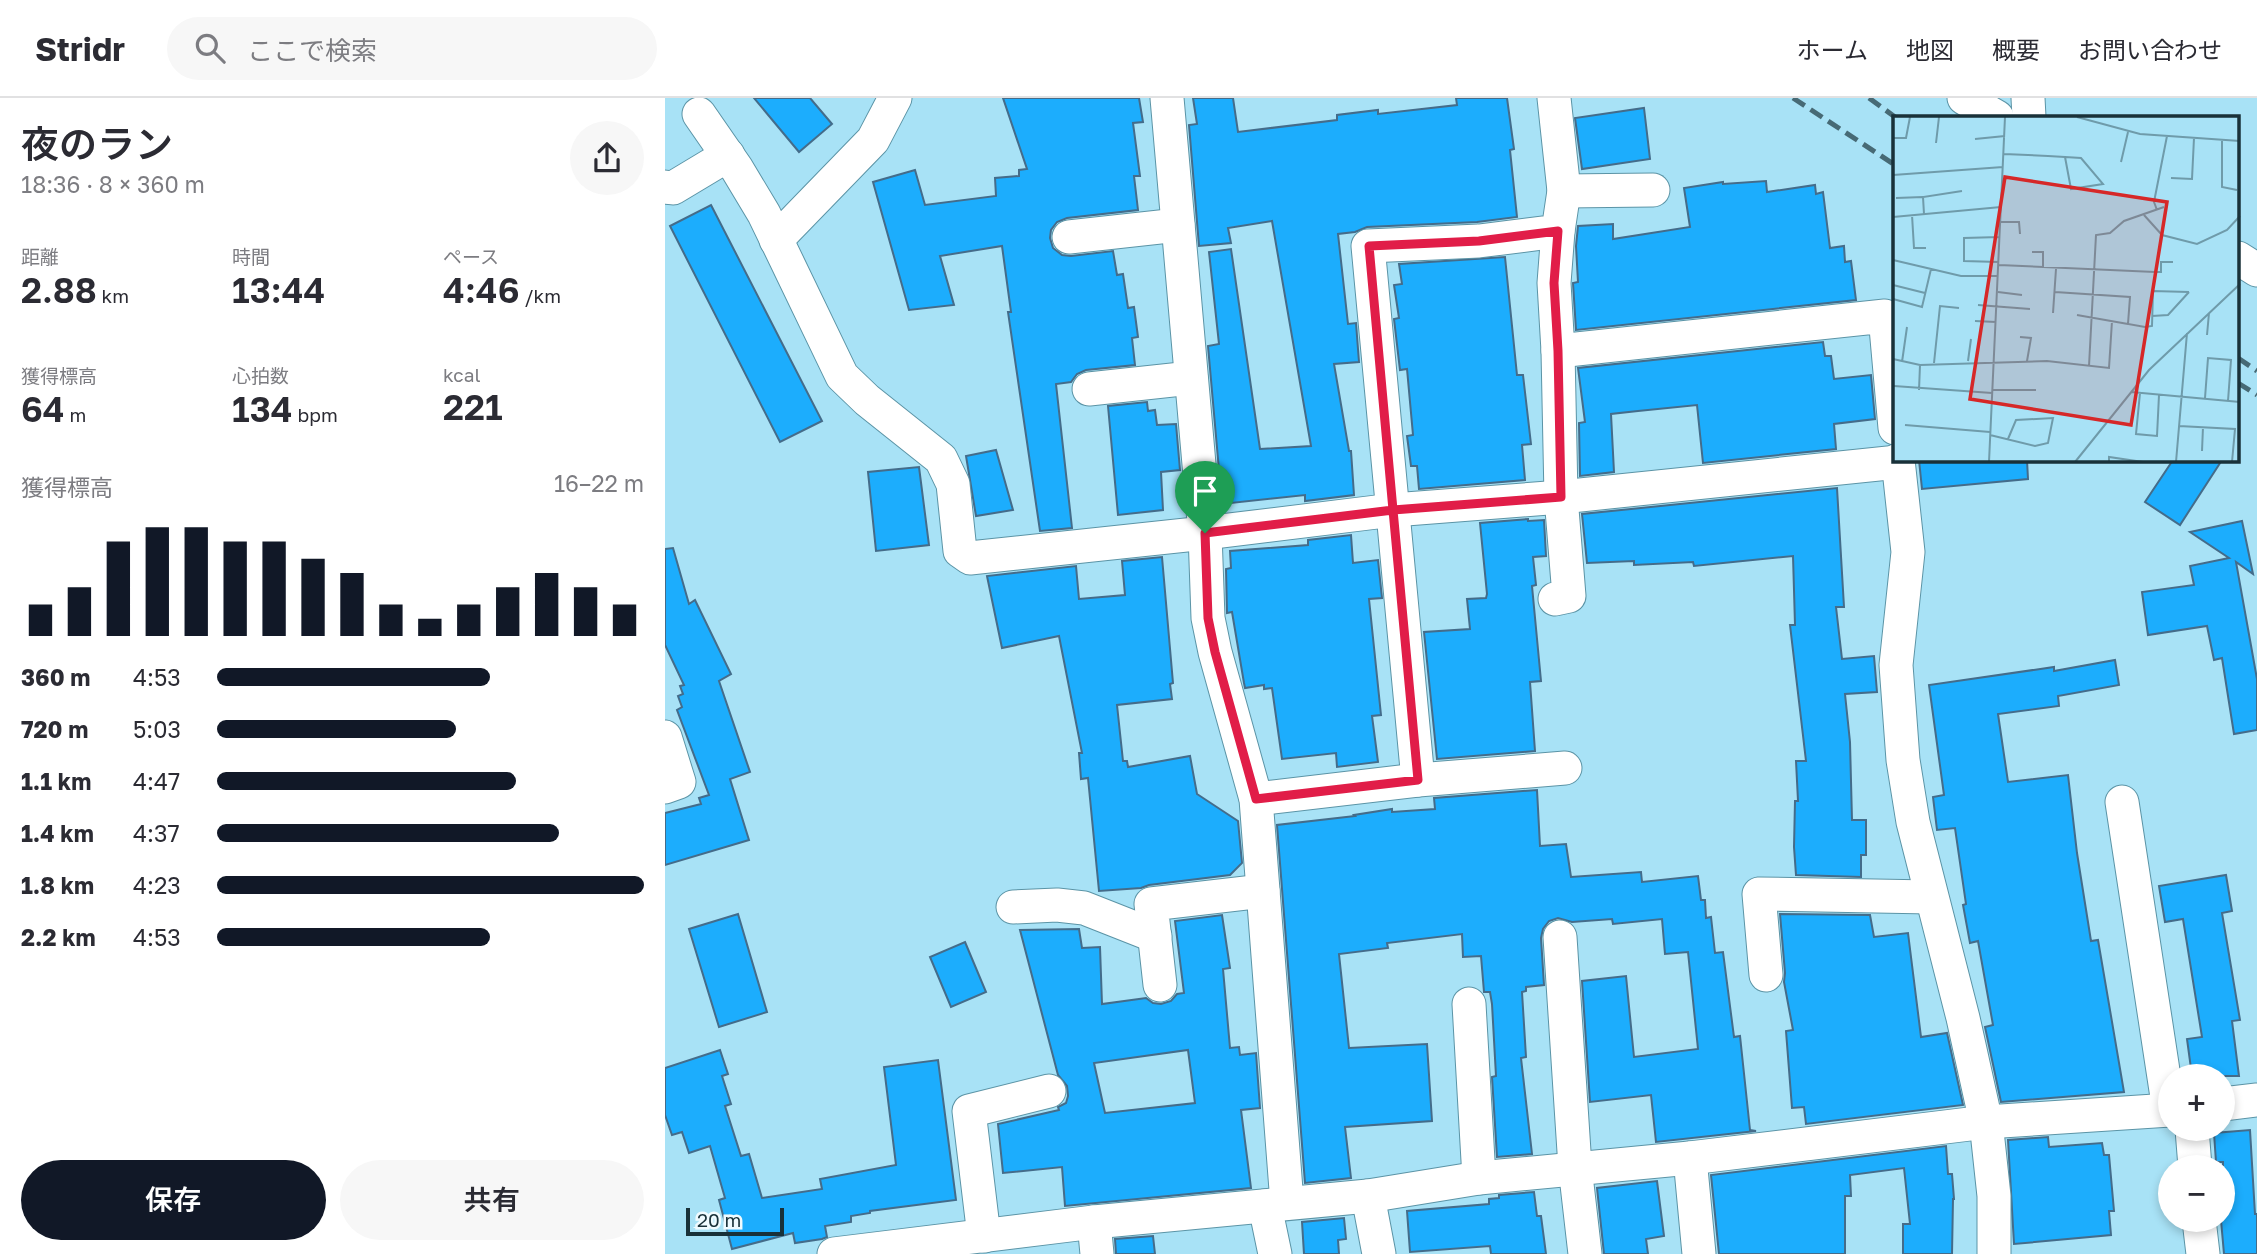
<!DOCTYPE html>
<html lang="ja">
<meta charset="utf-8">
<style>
body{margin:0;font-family:"Golos Text","Noto Sans JP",sans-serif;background:#f7f7f7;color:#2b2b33;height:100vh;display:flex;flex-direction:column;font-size:26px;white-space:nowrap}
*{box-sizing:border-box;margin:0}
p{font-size:23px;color:#7c7c81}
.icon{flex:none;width:38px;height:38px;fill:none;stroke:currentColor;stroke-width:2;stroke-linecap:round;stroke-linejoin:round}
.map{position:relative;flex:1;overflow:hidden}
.drawer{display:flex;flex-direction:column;background:#fff;width:665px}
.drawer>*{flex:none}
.tools{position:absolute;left:1493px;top:966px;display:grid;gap:14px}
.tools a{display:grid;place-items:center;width:77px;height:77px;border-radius:50%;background:#fff;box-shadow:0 4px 10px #0003;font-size:35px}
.scale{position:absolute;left:21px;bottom:18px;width:98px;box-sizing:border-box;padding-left:7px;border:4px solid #193139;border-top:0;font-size:19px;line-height:24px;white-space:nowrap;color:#193139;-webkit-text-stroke:5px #f0fbff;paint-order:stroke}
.pin{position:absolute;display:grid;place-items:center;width:60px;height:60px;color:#fff;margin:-72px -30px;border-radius:50% 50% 50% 0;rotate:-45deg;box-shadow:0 0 7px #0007}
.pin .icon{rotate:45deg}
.round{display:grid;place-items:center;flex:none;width:74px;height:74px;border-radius:37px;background:#f7f7f7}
.overview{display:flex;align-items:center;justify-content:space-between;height:119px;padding:0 21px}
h1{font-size:38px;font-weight:600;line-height:52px}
.figures{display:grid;grid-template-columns:repeat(3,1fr);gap:10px;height:119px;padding:7px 21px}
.figures div{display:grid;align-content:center}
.figures b{font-size:35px;font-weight:600}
.figures small{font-size:19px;font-weight:400}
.figures p{font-size:19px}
.chart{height:196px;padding:14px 21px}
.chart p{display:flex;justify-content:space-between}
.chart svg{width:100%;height:126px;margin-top:7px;stroke:#111827;stroke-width:6}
.cta{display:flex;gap:14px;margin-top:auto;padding:14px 21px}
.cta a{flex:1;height:80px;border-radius:42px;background:#111827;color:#fff;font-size:28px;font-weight:600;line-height:80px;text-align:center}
.cta a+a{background:#f7f7f7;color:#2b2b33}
ul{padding:0 21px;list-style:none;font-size:23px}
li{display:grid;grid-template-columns:112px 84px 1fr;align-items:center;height:52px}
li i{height:18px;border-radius:9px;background:#111827}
header{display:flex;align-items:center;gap:42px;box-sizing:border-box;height:98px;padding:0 35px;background:#fff;border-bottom:2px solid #e1e1e2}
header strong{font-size:33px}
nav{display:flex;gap:38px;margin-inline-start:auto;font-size:24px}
.search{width:490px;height:63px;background:#f7f7f7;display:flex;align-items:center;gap:18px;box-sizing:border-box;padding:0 24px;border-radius:38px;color:#7c7c81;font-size:26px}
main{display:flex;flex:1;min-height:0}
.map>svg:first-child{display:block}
.building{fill:#1cadfd;stroke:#446c8a;stroke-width:2;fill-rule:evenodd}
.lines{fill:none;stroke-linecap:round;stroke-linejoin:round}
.minor-casing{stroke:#5b94a6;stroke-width:35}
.minor{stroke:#fff;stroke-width:33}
.rail{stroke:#476a75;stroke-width:5;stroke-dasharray:14 7;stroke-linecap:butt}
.route-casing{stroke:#fff;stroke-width:14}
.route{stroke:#e11d48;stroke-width:9}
.inset-road{fill:none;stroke:#6f9baa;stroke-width:2}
.view{fill:#d62828;fill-opacity:0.15;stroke:#d62828;stroke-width:3.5}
.inset-edge{fill:none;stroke:#193139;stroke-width:3.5}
</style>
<header>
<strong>Stridr</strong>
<div class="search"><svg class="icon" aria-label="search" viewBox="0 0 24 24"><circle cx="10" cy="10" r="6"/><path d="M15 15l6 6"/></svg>ここで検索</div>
<nav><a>ホーム</a><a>地図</a><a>概要</a><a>お問い合わせ</a></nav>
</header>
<main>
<section class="drawer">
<div class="overview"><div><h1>夜のラン</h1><p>18:36 · 8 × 360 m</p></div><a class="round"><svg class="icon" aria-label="share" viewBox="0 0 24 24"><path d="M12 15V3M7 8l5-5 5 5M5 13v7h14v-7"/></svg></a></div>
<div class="figures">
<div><p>距離</p><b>2.88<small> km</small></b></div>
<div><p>時間</p><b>13:44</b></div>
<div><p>ペース</p><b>4:46<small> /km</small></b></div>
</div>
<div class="figures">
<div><p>獲得標高</p><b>64<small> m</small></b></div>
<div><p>心拍数</p><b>134<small> bpm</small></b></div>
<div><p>kcal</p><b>221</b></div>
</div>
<div class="chart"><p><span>獲得標高</span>16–22 m</p>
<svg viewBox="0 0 160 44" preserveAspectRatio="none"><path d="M5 44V33M15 44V27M25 44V11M35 44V6M45 44V6M55 44V11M65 44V11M75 44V17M85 44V22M95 44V33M105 44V38M115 44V33M125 44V27M135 44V22M145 44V27M155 44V33"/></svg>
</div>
<ul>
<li><b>360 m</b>4:53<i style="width:64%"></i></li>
<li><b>720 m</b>5:03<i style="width:56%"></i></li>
<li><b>1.1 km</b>4:47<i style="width:70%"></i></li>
<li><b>1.4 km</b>4:37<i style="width:80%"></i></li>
<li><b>1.8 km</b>4:23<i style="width:100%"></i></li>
<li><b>2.2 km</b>4:53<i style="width:64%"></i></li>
</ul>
<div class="cta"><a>保存</a><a>共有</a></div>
</section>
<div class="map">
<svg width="1592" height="1156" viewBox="0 0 1592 1156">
<rect width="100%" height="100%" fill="#a8e2f6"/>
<g class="building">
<path d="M89,0H145L167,26L134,54Z"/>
<path d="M338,0H474L478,24L468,25L475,78H469L473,112L402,120L392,124L386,132L385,140L388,150L397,157L406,158L448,153L452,177L458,176L463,210L469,209L473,239L467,240L470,267L421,272L412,276L406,284L391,286L407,430L375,433L343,214H346L337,148L275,158L289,207L244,212L208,84L250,72L260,107L331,98L330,80L354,78V72L362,71Z"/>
<path d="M528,0H568L573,34L672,22V17L713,12V16L792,7L791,0H842L849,51L845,52L852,119L812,124L702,129L690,134L673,136L683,226L691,225L694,264L669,266L684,353H686L689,397L640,403V397L557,406L543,248L554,246L544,154L566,151L595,351L646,348L607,123L563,130L566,145L534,148L524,27L532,26Z"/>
<path d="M979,10L985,61L917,71L910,20Z"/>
<path d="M1101,83L1102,94L1150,87L1151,96L1158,94L1165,150L1179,148L1180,164L1186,163L1191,202L911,232L908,185L913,184L911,148L913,128L948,126V141L1025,129L1019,90L1058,84V86Z"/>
<path d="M46,107L157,323L115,344L5,128Z"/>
<path d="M840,159L852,277H858L866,346L857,347L860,382L754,391L752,368H746L742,338L748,337L742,271L735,272L729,221L734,220L729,187L737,186L734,166Z"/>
<path d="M1158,244L1160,258H1166L1169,281L1206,277L1210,321L1169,326L1171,351L1038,365L1032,307L973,313L946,316L949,374L915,378L914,325L920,324L913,270Z"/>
<path d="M482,304L483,313L490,312L492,327L511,326L515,372L496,374L498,412L453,417L443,308Z"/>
<path d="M331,352L348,412L311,418L301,358Z"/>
<path d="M1254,362H1362L1363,381L1257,391Z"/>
<path d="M1508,362H1557L1515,427L1480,404Z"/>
<path d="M254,369L264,447L211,453L203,374Z"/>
<path d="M1172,390L1179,509H1171L1177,561L1209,558L1212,594L1180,596L1185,644L1187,722H1201V757H1196V779L1131,777L1129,749L1130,703H1133L1131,663H1141L1125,527H1130L1128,458L1029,468L1028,464L969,467V463L922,465L917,416Z"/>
<path d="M863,421V423L879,422L881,458L868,459L871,487L867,488L876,583L865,584L870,653L772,661L759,534L805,531L802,501L821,500L822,496L815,425Z"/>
<path d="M1577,423L1588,476L1571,464L1592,581V632L1569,636L1557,560L1549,562L1542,528L1483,537L1477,494L1529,487L1525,468L1564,460L1525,434Z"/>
<path d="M686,437L688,465L713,462L717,500L704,501L716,617L707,618L713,664L672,669L671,655L617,661L607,590L599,591V587L580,590L579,585L567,514L562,515L561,471L566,470L565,453L643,447V442Z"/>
<path d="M8,450L24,506L30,502L66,576L54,583L85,674L65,681L84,742L0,767V715L36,706L34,700L44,697L12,612L17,609L13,598L18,596L15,588L19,587L0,547V451Z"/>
<path d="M497,459L508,585L505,586L507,601L452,607L458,663H462L463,669L525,658L532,696L573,723L577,765L565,777L484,787L476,790L434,793L423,680L416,681L414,655H417L394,538L337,550L322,478L411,468L414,501L460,497L457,463Z"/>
<path d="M1450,562L1454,587L1393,598L1394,608L1333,616L1343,684L1403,677L1412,755L1426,843L1433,842L1459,994L1336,1004L1320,929L1328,927L1313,843L1305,845L1298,807L1301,806L1290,730L1272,732L1268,699L1279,697L1264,587L1389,569V573Z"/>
<path d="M872,692L875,748L901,746L906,779L976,774L977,784L1033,778L1036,802H1040L1041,820L1046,819L1050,855L1058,854L1069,939L1075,938L1085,1032L1091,1033L991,1044L986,997L925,1004L917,883L961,878L969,959L1033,951L1023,854L1000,856L997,821L948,826L947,821L907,824L893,820L884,823L878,831L876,840L879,887L861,889V893L857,894L861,959L856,960L867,1056L832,1059L827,979L831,978L827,906L825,894H819L816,858L798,859L797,836L722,845L723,850L674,856L684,950L762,946L767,1023L680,1029L686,1080L640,1085L612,727L690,718L689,717L727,711V714L770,711L769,700Z"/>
<path d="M1561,777L1567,813L1557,815L1575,922L1567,923L1574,978H1527L1522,941L1537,939L1518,821L1500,824L1494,788Z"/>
<path d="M73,816L102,914L54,929L24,831Z"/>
<path d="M1115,816L1205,817L1209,839L1243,835L1256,939L1282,935L1298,1007L1141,1026L1139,1009L1127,1010L1121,933L1128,932L1119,884L1120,875Z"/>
<path d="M557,817L565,870L558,871L565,950L574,949L575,957L591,955L595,1010L576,1012L586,1090L400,1108L397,1069L338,1075L333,1026L394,1012L393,1009L401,1005L403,998L402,988L393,977L355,832L414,831L417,850L435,849L437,906L481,900L488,905L496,906L506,903L512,896L519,895L510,823ZM523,952L530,1005L440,1015L429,965Z"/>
<path d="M300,844L321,894L286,909L265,859Z"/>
<path d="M55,952L63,976L57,978L66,1006L60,1008L76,1058L84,1056L97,1100L157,1091L155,1081L231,1067L219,969L273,962L291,1102L205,1113V1115L186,1118V1124L160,1128L162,1139L157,1141L130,1145L128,1135L67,1151L54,1102L60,1100L45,1048L24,1055L17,1034L7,1037L0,1017V970Z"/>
<path d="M1585,1032L1590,1116H1592V1156H1559L1556,1122H1558V1064H1551L1549,1035Z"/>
<path d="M1383,1039L1384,1049L1437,1045L1439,1057H1444L1449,1113H1444L1446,1137L1349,1146L1343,1042Z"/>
<path d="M1281,1048L1283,1076H1287L1289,1101H1288L1287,1156H1238V1126H1245L1239,1070L1185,1077L1186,1098H1180V1156H1054L1046,1077Z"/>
<path d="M992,1083L999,1138L981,1141L983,1156H939L932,1090Z"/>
<path d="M869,1094L872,1118H876L881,1156H826L825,1148L745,1154L742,1113L824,1106V1101L834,1100V1097Z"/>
<path d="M679,1120L681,1141L673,1142L674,1156H639L637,1124Z"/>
<path d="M488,1138L490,1156H451L450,1141Z"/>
</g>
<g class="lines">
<defs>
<g id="minor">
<path d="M502,0L540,435L543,520L550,554L591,701L622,1105"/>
<path d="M1299,0L1332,19"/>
<path d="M1363,0L1364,19"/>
<path d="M34,16L72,71L99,116L177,278L202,302L276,361L288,386L295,453L305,460L540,435L728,412L896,399L1233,364"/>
<path d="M0,89L8,90L63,57"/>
<path d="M899,93L988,92"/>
<path d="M404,139L513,127"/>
<path d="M111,142L208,42L230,0"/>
<path d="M1573,160L1592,172"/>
<path d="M893,253L1220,218L1230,330"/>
<path d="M424,291L526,280"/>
<path d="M1233,362L1243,454L1231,567L1238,662L1248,724L1298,920L1321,1024L1329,1098V1156"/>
<path d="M890,501L904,498L896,399L893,253L889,185L893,133"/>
<path d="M0,639L14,684L0,689"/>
<path d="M753,682L703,148L814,143L893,133L899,93L889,0"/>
<path d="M591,701L753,682L900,670"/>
<path d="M1457,704L1504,1012"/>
<path d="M348,809L392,807L419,810L490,838"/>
<path d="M895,839L910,1069L920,1156"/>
<path d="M1101,877L1094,796L1266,799"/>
<path d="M495,887L486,806L598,793"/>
<path d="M804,906L814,1080"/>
<path d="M1558,1006L1592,1002"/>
<path d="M1527,1031L1530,1069"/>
<path d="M1025,1060L1034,1156"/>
<path d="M703,1098L714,1156"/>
<path d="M600,1108L610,1156"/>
<path d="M1534,1122L1538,1156"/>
<path d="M429,1124L432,1156"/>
<path d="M319,1138L304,1013L384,993"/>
<path d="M169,1156L429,1124L703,1098L814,1080L1025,1060L1321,1024L1505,1012"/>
</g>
</defs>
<use href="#minor" class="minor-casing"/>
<use href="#minor" class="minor"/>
<g class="rail">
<path d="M1128,0L1230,67"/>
<path d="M1204,0L1230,19"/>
<path d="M1573,260L1592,273"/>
<path d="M1573,285L1592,297"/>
</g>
</g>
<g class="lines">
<defs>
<path id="route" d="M540,435L543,520L550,554L591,701L753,682L728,412L896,399L893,253L889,185L893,133L814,143L704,148L728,412L540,435"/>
</defs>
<use href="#route" class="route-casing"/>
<use href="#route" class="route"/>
</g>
<g transform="translate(1228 18)">
<rect width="346" height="346" fill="#a8e2f6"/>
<path class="inset-road" d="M184,1L247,18L347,25M0,22H13L17,1M82,23L112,20M329,24V71L344,74M43,27L46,1M111,38L155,40L172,41L188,42L210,68L178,73L172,41M228,46L235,16M0,59L110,51M278,62L299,63L301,22M3,82L30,81M264,94L261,86L274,20M31,98L30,81L69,75M19,99L21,132H33M251,99L269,119L304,128L334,114L347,100M0,101L108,91M108,106H126L127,118M139,136H150V152M0,144L68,160H105M106,146L71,145V122L107,121M106,149L262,156H268V146H280M0,169L32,177M105,176L129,179M162,176L237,181L235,208L252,211L259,210L260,175L296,176M0,183L29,191L38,153M85,189L137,193M160,197L163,153M184,199L235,208M259,200L275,199L296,176M82,205L103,206M314,219L316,197M127,221L138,222L134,245M0,243L27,249L154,245L216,252L219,205M75,245L78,223M9,246L14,211M41,247L47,190L66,192M196,250L203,119L217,117L231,105L271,91M1,270L99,277M26,274L27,249M99,274H143M238,276L347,286M247,277L243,318L264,320L266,279M312,282L315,242L338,244L335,285M12,309L97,316M286,310L342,313L339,346M97,319L142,330L155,327L160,302L123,304L115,323M309,335L310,311M96,346L112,1M182,346L256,254L347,168M216,346V341L250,346M283,346L294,217"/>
<path class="view" d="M112,61L274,86L238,309L77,283Z"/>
<rect width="346" height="346" class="inset-edge"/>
</g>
</svg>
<div class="tools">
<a>+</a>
<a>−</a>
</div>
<div class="scale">20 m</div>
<div class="pin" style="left:540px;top:435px;background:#1e9e55"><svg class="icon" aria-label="arrive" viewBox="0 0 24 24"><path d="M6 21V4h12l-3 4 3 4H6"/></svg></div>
</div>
</main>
